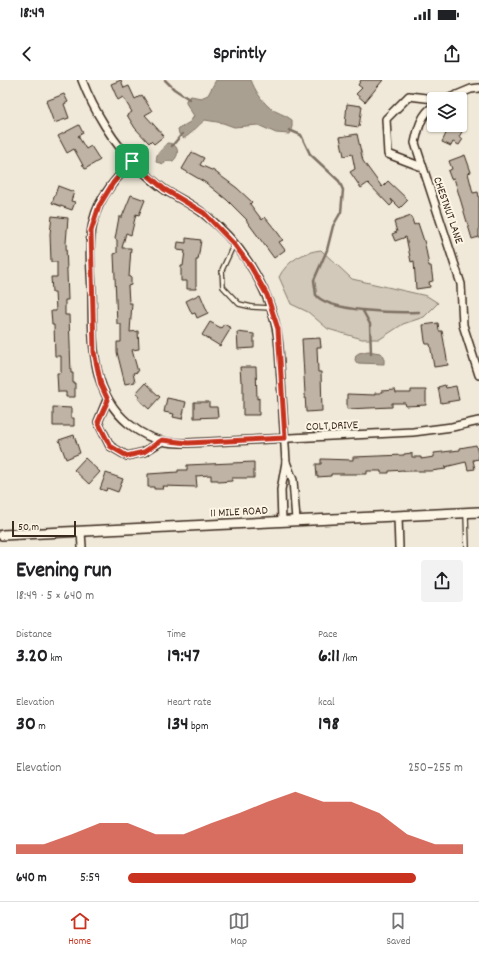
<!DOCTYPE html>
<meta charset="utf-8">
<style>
body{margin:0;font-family:Dekko,sans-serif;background:#f2f2f2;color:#202124;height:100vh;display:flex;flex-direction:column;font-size:15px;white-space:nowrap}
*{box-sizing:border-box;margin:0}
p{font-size:13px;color:#757577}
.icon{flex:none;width:22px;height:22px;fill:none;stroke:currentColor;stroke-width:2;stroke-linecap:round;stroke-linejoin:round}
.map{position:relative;height:467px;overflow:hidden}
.sheet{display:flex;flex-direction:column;background:#fff;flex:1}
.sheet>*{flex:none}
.controls{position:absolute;left:427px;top:12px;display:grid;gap:8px}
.controls a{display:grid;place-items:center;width:40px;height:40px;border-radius:4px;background:#fff;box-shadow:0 1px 3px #0004;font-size:20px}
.scale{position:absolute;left:12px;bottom:10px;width:64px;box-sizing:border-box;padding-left:4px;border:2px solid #3b2a1e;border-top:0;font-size:11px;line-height:14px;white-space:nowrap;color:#3b2a1e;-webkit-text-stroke:3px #fcf5e5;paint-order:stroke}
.pin{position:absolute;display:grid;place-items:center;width:34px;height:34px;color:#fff;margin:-17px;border-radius:8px;box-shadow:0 2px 6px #0006}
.round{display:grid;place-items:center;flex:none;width:42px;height:42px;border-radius:4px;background:#f2f2f2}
.headline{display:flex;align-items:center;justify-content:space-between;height:68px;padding:0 16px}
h1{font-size:22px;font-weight:700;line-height:30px}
.metrics{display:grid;grid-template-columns:repeat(3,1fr);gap:6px;height:68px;padding:4px 16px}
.metrics div{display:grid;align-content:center}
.metrics b{font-size:20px;font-weight:700}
.metrics small{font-size:11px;font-weight:400}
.metrics p{font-size:11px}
.chart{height:112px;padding:8px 16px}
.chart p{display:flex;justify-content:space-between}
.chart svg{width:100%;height:72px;margin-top:4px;fill:#c8321e;opacity:.7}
ul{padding:0 16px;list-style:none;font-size:13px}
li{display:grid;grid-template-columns:64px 48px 1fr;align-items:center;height:30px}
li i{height:10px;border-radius:5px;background:#c8321e}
.status{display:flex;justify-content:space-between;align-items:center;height:28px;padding:0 20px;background:#fff;direction:ltr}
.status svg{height:11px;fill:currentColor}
header{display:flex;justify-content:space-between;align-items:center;height:52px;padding:0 16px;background:#fff;font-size:18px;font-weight:700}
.tabs{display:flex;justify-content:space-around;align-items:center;height:56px;border-top:1px solid #e0e0e0;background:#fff;font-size:11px;color:#757577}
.tabs a{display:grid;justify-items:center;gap:2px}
.tabs .active{color:#c8321e}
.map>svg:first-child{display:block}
.green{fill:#d2c9ba;stroke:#867a6c}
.water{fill:#aaa091;stroke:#7e7163}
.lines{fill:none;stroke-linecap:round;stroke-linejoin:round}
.stream{stroke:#7e7163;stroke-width:2.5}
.building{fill:#beb3a4;stroke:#3b2a1e}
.service-casing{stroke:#3b2a1e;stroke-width:6}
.minor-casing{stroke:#3b2a1e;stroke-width:10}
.tertiary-casing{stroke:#3b2a1e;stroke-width:12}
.service{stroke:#fcf5e5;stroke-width:3.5}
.minor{stroke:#fcf5e5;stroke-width:7}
.tertiary{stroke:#fcf5e5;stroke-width:9}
.route-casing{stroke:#fff;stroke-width:8}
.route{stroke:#c8321e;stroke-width:5}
.labels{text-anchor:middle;stroke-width:4;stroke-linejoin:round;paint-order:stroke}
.street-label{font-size:12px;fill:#3b2a1e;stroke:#fcf5e5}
</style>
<div class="status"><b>18:49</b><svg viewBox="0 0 49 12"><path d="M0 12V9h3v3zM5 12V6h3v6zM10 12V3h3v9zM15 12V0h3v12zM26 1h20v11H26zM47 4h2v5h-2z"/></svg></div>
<header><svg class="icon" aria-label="back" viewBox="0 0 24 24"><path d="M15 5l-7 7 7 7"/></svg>Sprintly<svg class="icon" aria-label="share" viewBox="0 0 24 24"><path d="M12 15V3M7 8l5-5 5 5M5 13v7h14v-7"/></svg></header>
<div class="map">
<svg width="479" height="467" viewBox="0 0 479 467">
<rect width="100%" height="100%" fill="#f0e9d9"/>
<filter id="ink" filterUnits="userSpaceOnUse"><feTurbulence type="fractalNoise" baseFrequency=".025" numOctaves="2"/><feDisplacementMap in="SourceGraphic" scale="8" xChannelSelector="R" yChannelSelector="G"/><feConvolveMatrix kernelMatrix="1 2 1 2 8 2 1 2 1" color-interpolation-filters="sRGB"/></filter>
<g filter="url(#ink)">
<path class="green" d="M321,170L352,199L427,216L438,223L424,237L403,244L380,259H362L328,249L308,232L291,224L279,197C287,181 303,172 321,170Z"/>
<g class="water">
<path d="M216,0H251C255,10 261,20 269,27C276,33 285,34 292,40V47L289,54L276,53L258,45L234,47L223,43L205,40C197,46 192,54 184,58L179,54L178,49L190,42L194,36L186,23V20L191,16L201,18L208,15Z"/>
<path d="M167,63C178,63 181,74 173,81H166L164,84L156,82L157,75Z"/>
<path d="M368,271L380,273L384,276V284L357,283L355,280L356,275L359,273Z"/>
</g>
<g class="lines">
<g class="stream">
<path d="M165,0L174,9L189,19"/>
<path d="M289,50L301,55L310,74L339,101L343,110L341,132L333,146L327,170L314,200L316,215C329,232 398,233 419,232"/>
<path d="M172,66L182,54"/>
<path d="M363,231L370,244L371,274"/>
</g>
</g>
<g class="building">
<path d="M121,0L124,8L129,6L135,19L142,15L152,31L145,35L164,56L154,64L151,61L149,63L135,48L127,35L132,32L123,17L118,20L111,4Z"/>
<path d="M361,0H383L365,22L356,14L362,8L358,5Z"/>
<path d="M64,14L68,22L64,24L69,38L54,43L46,21Z"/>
<path d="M347,24L362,26L359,47L345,45Z"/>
<path d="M79,45L83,53L78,56L86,69L91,66L100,80L85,89L74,69L67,73L58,56Z"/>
<path d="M450,45H459L464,48L459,57L463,59L459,65L453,62L451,66L442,62Z"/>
<path d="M357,54L363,81L382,107L388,101L408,120L400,128L391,119L393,123L390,126L368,103L361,108L350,92L355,89L352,74L344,76L340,57Z"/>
<path d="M192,72L204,78L200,85L214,91L237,108L252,122L250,124L262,140L265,137L278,153L283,160L279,162L285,170L274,178L246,140H247L227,120L206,103L182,89Z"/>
<path d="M465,75L471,92L468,93L473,113L478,112L479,117V157L472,159L454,98L451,99L448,91L452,89L449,81Z"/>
<path d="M58,106L74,112L71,121L75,122L72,130L52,123Z"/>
<path d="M131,115L145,120L139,135L136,134L131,155L126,153L122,168H131L129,197H131V205L128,206L129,223H132L130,252L138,251L139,269L132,270L138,292L133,293L135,302L125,304L117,272V262H121V244H117L114,174L117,173V160L115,159L119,137H122Z"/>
<path d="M52,136L68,138L66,163L68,220H65V235H69L71,293H73V303H75V317H66V312H58L57,293H61V276H55L54,245H52L51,231H56L55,212H52L51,197H57V182H51L50,154Z"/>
<path d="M411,136L414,145L418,143L425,164L429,186H431L433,201L429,202L430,207L416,209L414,181L411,182L406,157L395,161L392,154L397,152L394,142Z"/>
<path d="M186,158L201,160L198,180H196V209H187V201H181V186H183L185,171L177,170L178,162L186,163Z"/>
<path d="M200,214L208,233L197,238L195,233L192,234L186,221Z"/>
<path d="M210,242L221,248L224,244L231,248L220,266L202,255Z"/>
<path d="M438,243L439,251H442L448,285L434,287L430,264H426L425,261L423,245Z"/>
<path d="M237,252L254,254V268L238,269Z"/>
<path d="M320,258L321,267H317L318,292H321L322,331L306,332L302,259Z"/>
<path d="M240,287H256L257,319L259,318V335H243V302H241Z"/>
<path d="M145,303L160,317L149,329L138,319L140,316L136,313Z"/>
<path d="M445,305L446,308L456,306L459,320L441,323L438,307Z"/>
<path d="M395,310L396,313H411V310H426V325L406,326L405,323H392V327L347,329V314L375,315V313H381V311Z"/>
<path d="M167,318L186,322L182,339L173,337L174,334L164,332Z"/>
<path d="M194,322H209V327H217L218,337L194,338Z"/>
<path d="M53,327L71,328V338H74V346H53Z"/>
<path d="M74,355L80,373L66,379L59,360Z"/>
<path d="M476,365L479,379L473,380L475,389L468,390L466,382L445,387L446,389L431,391H404V390L389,391V393H381V391H367V394H331V396L317,397L316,384H321V379L353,380V377L404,375V374L412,373V377H421V379L434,377V373L460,370V368Z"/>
<path d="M85,378L100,392L89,404L74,390Z"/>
<path d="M254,382V398H232V401L218,402V400H211V395L196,396L197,407L162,406L163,409H154V407H148V394L178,392V390H187V385Z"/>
<path d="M106,393L123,399L118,412L107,408L106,411L100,409Z"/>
</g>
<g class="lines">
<defs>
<g id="service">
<path d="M234,164L222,190L223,207L239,224L252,227L270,228"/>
<path d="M466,434L467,467"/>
</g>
<g id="minor">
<path d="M82,0C93,29 114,65 137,86C146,94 155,103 165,110C178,118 192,124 204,134C244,165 275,216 279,268L286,382L281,410L282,441"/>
<path d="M447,19L471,9L479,8"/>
<path d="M434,26C421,34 418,49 415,63L461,204L463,245L479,295"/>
<path d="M132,81C120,95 107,108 99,125C86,152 91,183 92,212C93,259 89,311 129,344C140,353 153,360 167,362C174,363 181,363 188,363L413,352L452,347L479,341"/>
<path d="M422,87L388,74L386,39L409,16L434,19"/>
<path d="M107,320L98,342L110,366L127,376L144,372L162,361"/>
<path d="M286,382L293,400L296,440"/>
<path d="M398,437L399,467"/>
<path d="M81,451L82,467"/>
</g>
<path id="tertiary" d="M2,455L479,432"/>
</defs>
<use href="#service" class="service-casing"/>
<use href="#minor" class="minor-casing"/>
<use href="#tertiary" class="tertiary-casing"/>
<use href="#service" class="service"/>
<use href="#minor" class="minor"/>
<use href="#tertiary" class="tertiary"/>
</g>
</g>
<g class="lines" filter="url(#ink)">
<defs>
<path id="route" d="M132,81L164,109L204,133L234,164L251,187L267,215L278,249L285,358L188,363L162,360L144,372L127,376L110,366L98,342L108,320L101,305L94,272L91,151L99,126L113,103Z"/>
</defs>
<use href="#route" class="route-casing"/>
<use href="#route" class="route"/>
</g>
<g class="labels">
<g class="street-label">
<text transform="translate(449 130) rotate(71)" y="4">CHESTNUT LANE</text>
<text transform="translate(332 345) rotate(-2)" y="4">COLT DRIVE</text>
<text transform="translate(239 431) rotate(-3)" y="4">11 MILE ROAD</text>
</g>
</g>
</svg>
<div class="controls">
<a><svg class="icon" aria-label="layers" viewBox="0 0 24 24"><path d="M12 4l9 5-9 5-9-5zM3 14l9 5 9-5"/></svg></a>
</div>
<div class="scale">50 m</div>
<div class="pin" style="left:132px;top:81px;background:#1e9e55"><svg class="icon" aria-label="arrive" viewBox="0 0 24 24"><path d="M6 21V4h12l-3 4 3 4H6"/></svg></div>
</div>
<section class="sheet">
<div class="headline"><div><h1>Evening run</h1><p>18:49 · 5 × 640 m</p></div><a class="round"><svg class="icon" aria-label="share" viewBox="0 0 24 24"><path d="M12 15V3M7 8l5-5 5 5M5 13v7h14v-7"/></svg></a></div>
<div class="metrics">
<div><p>Distance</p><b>3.20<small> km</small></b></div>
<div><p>Time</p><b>19:47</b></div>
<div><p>Pace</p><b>6:11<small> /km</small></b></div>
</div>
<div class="metrics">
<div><p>Elevation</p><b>30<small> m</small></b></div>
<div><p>Heart rate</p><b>134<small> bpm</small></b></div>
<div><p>kcal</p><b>198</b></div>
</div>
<div class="chart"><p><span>Elevation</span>250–255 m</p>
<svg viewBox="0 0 160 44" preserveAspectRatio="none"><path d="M0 44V38L10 38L20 32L30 25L40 25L50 32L60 32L70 25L80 19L90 12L100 6L110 12L120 12L130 19L140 32L150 38L160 38V44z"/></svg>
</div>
<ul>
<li><b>640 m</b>5:59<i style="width:86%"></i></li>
</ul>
</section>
<nav class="tabs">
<a class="active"><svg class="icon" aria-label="home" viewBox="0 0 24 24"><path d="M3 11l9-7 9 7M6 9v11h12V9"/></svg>Home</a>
<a><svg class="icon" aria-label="map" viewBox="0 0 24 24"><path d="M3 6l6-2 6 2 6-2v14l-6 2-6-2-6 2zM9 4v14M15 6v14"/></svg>Map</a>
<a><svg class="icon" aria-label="saved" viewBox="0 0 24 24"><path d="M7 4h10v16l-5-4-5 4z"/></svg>Saved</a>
</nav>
